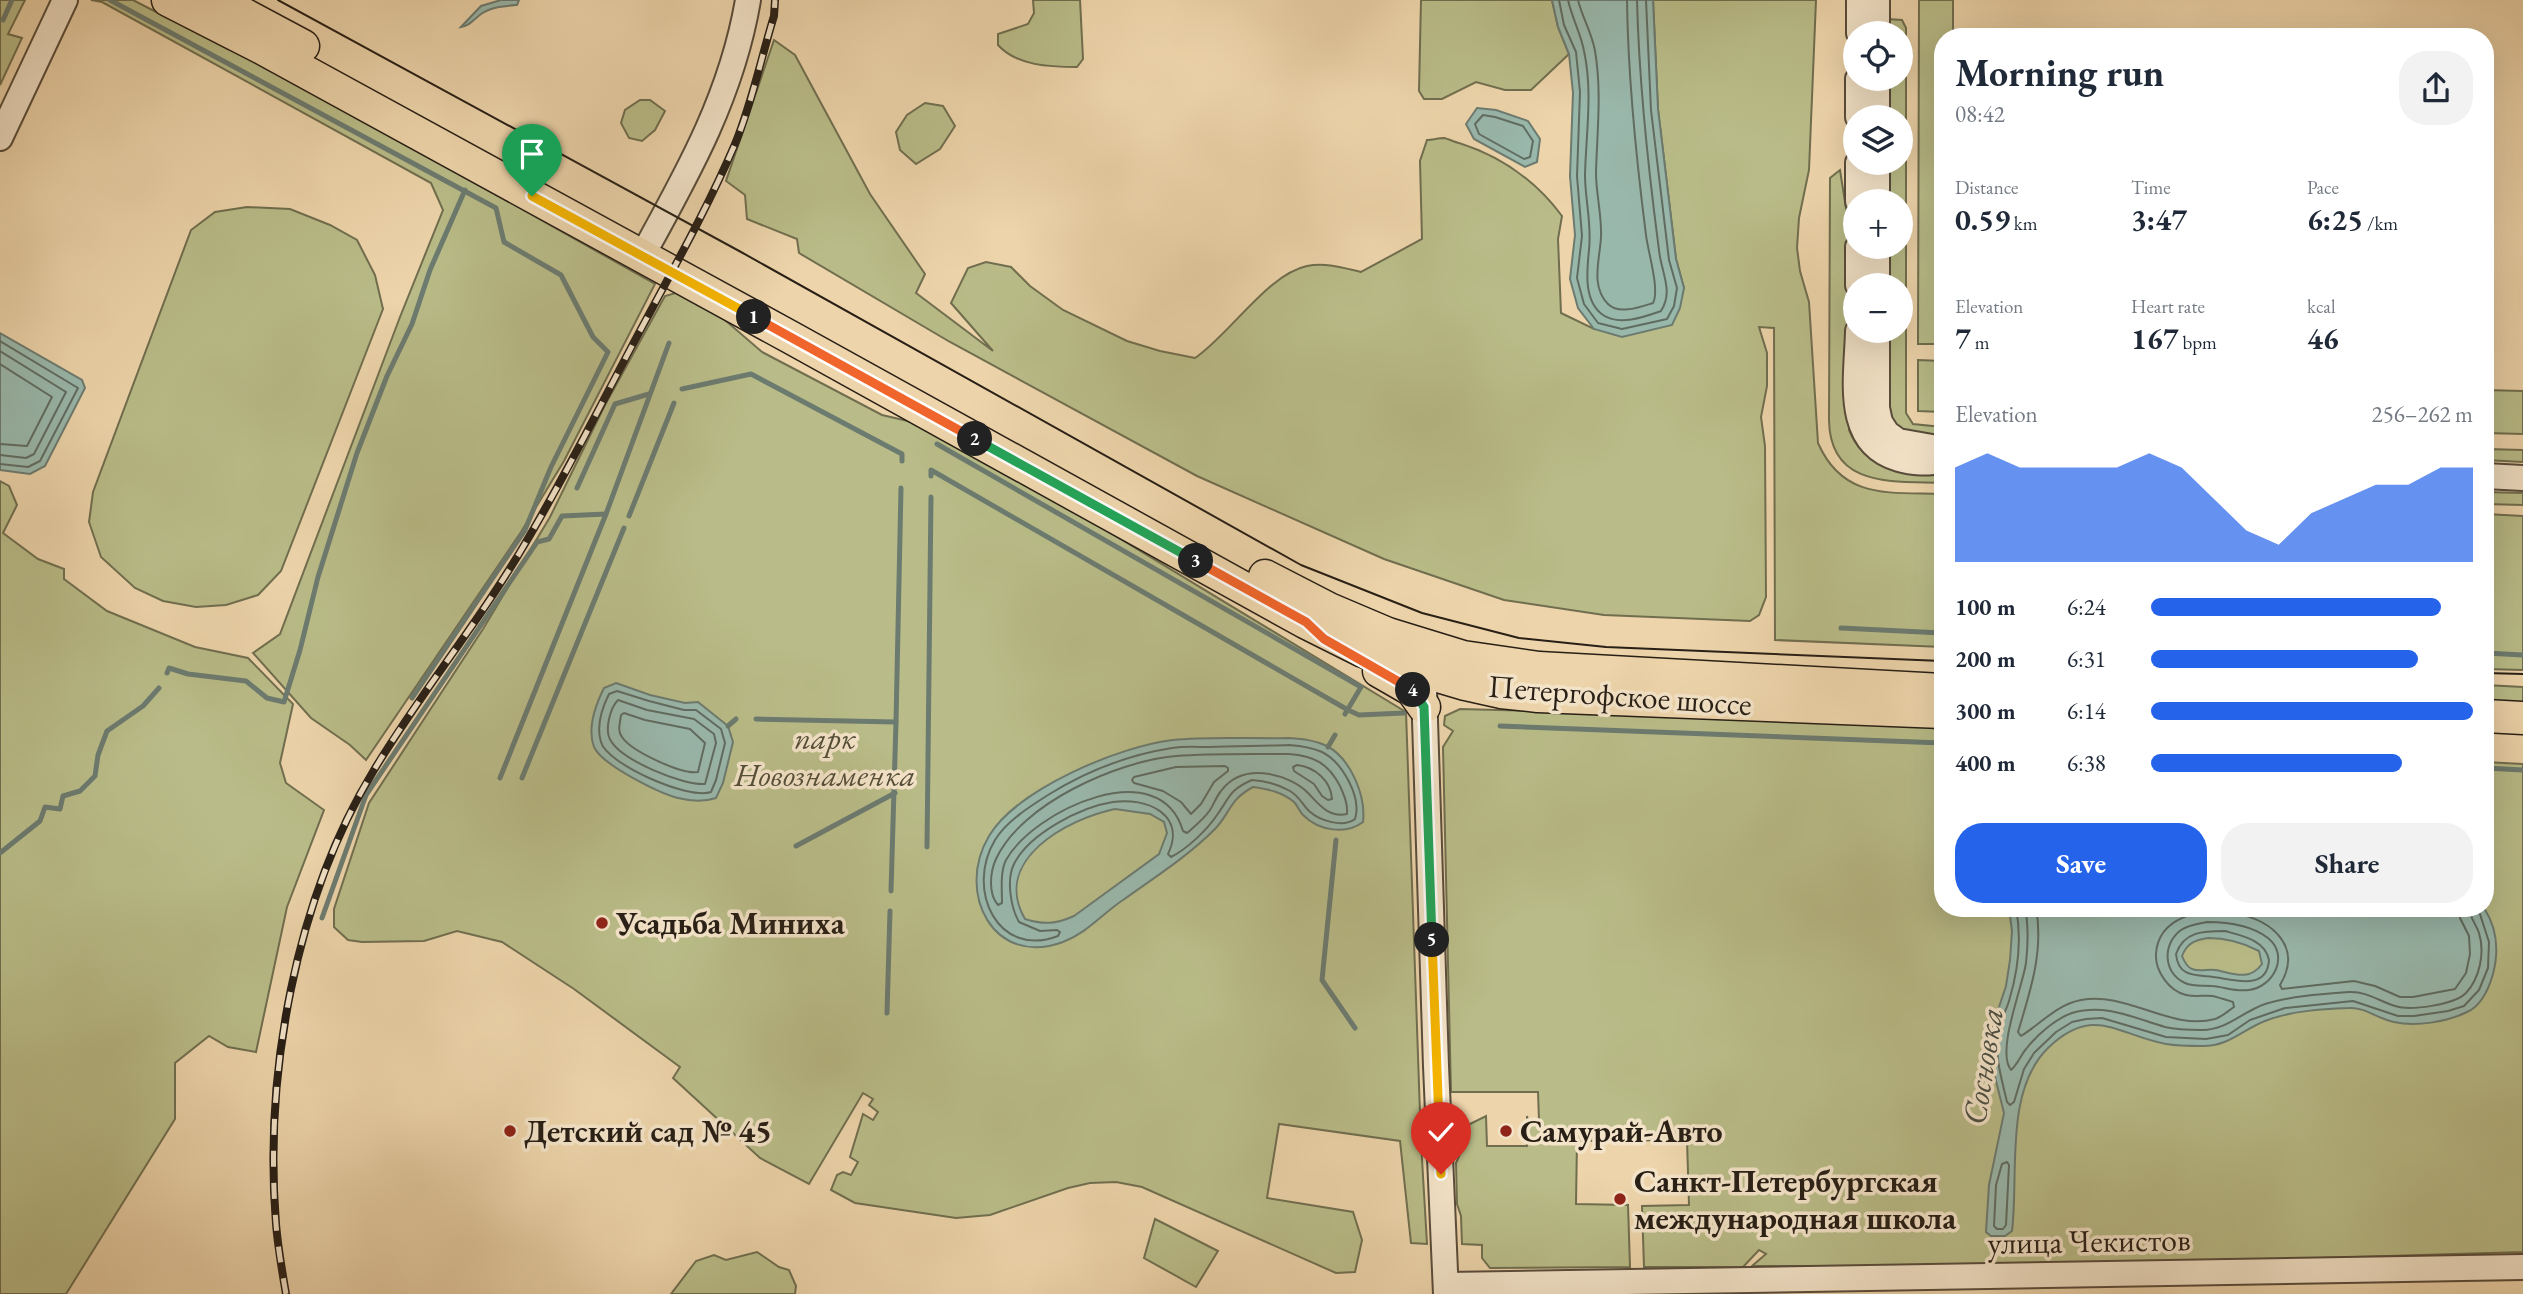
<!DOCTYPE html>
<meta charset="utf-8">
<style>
body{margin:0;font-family:"EB Garamond",serif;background:#f2f2f3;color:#1f2937;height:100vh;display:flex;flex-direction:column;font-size:26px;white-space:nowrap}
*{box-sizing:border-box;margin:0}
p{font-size:23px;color:#747a83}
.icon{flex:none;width:38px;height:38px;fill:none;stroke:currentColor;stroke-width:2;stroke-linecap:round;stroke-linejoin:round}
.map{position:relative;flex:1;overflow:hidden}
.sheet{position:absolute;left:1934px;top:28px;width:560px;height:889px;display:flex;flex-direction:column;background:#fff;border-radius:28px;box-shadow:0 7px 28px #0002}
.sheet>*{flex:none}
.controls{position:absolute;left:1843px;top:21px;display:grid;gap:14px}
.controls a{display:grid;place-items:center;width:70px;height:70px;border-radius:50%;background:#fff;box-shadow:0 7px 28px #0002;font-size:35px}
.pin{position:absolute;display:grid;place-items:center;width:60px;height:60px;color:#fff;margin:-72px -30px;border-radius:50% 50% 50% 0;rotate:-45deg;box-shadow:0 0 7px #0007}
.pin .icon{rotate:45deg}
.km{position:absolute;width:35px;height:35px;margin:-18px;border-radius:50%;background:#222;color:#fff;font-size:19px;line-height:35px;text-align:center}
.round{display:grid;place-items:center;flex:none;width:74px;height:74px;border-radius:28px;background:#f2f2f3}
.headline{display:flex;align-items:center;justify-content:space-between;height:119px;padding:0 21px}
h1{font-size:38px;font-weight:700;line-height:52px}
.stats{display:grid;grid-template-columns:repeat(3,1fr);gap:10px;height:119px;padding:7px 21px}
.stats div{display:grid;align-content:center}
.stats b{font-size:30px;font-weight:700}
.stats small{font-size:19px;font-weight:400}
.stats p{font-size:19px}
.chart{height:196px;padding:14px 21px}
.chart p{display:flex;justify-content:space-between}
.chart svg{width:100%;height:126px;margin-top:7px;fill:#2563eb;opacity:.7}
.cta{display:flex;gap:14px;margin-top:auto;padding:14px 21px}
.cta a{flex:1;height:80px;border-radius:28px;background:#2563eb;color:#fff;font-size:28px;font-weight:700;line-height:80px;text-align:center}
.cta a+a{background:#f2f2f3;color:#1f2937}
ul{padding:0 21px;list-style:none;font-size:23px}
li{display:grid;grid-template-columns:112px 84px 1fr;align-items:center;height:52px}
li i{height:18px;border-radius:9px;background:#2563eb}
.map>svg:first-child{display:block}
.green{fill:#b9bc88;stroke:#706e4f;stroke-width:2}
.water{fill:#99b8ac;stroke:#6c7b70;stroke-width:2;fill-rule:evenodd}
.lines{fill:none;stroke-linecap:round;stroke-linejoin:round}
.shore{stroke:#606c61;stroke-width:2}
.stream{stroke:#6c7b70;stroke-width:5}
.minor-casing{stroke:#594c3b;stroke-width:28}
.major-casing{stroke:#281f16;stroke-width:35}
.minor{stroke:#f3e3c8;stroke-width:24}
.major{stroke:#edd4aa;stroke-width:32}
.tram{stroke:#281f16;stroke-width:2}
.rail-casing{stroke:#281f16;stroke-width:8}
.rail{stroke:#f3e3c8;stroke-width:5;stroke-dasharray:16;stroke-linecap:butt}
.split-1-casing{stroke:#fff;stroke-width:14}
.split-2-casing{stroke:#fff;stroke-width:14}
.split-3-casing{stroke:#fff;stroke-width:14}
.split-4-casing{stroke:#fff;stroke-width:14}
.split-5-casing{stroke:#fff;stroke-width:14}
.split-6-casing{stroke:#fff;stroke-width:14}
.split-1{stroke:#f5b400;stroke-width:9}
.split-2{stroke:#f0652b;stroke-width:9}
.split-3{stroke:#22a559;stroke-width:9}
.split-4{stroke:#f0652b;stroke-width:9}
.split-5{stroke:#22a559;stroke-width:9}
.split-6{stroke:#f5b400;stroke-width:9}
.poi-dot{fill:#8f2418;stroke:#f3e3c8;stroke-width:2.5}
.labels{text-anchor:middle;stroke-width:7;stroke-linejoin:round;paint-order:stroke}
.street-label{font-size:32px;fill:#281f16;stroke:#f3e3c8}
.park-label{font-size:32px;font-style:italic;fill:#544e38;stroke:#f3e3c8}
.poi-label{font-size:32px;font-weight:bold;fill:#281f16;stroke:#f3e3c8;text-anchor:start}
.water-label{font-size:33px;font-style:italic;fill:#4a4d43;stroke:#f3e3c8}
</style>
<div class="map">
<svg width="2523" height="1294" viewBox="0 0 2523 1294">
<rect width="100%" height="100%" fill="#edd4aa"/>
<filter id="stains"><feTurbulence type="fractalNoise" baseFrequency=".00286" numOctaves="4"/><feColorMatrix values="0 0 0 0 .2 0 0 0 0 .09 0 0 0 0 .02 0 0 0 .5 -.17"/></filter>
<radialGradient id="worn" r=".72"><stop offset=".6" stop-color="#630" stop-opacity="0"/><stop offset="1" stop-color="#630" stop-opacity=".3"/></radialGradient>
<g class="green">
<path d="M0,0H25L8,34L22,38L0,85Z"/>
<path d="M91,0H133L228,49L256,60L655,284L564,461L521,532L366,760L350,745L311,718L253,653L280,634L400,317L443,210L431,183L102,2Z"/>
<path d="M1033,0H1080L1083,59L1077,67C1050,67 1017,66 998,45V34L1028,24L1034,13Z"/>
<path d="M1421,0H1552L1558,27L1569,54L1531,90H1505L1476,82L1442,99H1424L1419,91Z"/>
<path d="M1653,0H1816L1809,170L1799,218L1797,248L1800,271L1809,302L1818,443C1843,500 1889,492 1942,494V647L1775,640L1774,328L1759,327L1767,353V386L1761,417L1765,446L1766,597L1759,615L1750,621L1604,615L1504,600L1384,559L1197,476L950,342L799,253L797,239L747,219L745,195L726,181L774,40L795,55L870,194L925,274L916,293L993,351L951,303L968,268L986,262L1011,267L1030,286L1063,310L1127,341L1160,351L1195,358C1230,334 1268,274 1307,266C1325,262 1344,268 1361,272L1422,239L1420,161L1427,140C1432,140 1439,138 1444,138C1448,139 1455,142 1459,143C1500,156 1536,181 1562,216L1558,239L1561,313L1594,329L1684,288L1676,259L1658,109Z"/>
<path d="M1919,0H1953V37H1942V344H1918Z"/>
<path d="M1887,19L1902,20L1906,28V413L1913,424L1942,427V438L1906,435L1887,415L1886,331H1900V285H1886V247H1900V201H1886L1887,163H1900V117H1887V79H1900V33H1887Z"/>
<path d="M640,100H650L665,111L655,130L642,141L629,138L621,123L625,110Z"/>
<path d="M925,103L943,106L955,126L940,149L916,164L900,150L896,132L907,115Z"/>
<path d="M1840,170L1848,221L1849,430C1866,473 1903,467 1942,469V483C1892,481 1830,488 1829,420L1830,178Z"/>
<path d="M247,207L290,209L330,225L357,240L375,275L383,309L281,571L258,595L226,605L196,607L163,601L135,588L101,557L89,522L93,492L191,230L215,212Z"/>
<path d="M679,292L718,314L762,352L882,415L912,422L1063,504L1406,712L1421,1142L1427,1244L1411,1243L1400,1141L1279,1124L1267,1198L1353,1212L1362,1240L1355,1272L1336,1273L1142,1187L1116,1182L1090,1183L1068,1188L990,1215L956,1218L855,1203L831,1190L837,1175L843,1172L851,1175L858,1162L850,1157L863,1114L873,1120L878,1112L869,1105L873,1099L863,1093L809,1184L760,1158L673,1078L680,1067L574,989L502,942L457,931L424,941L362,942L348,940L334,927V909L369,803L483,629L550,517L605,405L665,296Z"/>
<path d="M1918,360L1942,361V412L1918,411Z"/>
<path d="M2485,390L2523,391V434L2485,433Z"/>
<path d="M2485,449L2523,450V462L2485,460Z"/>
<path d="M0,481L9,486L17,505L3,533L38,559L64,569V579L107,611L195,647L248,658L293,704L280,763L286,783L324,810L287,907L256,1052L228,1047L209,1036L175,1063V1119L66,1294H0Z"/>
<path d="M2485,492L2523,493V505L2485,504Z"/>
<path d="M2485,514L2523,516V670L2485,669Z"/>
<path d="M2485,685L2523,687V707L2485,705Z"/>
<path d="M1460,709L1942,721V908H2485V762L2523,764V1252L2053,1266H1752L1766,1254L1759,1250L1743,1267H1644L1642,1206L1689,1205L1687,1140L1577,1141L1576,1204L1628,1205L1630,1267L1490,1268L1482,1258V1245L1462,1244L1461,1216L1457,1204L1456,1163L1467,1138L1468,1125L1486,1116L1487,1146H1527V1116L1528,1121L1539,1120L1538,1092H1451L1443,747L1453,731L1444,725L1445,716Z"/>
<path d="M1155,1219L1218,1251L1196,1287L1144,1258Z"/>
<path d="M757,1252L779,1267L789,1270L796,1286L795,1294H671L696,1261L714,1255L726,1260Z"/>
</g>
<g class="water">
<path d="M501,0H519L517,5C505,6 491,7 481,14C473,20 471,25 461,27L481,6Z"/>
<path d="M1552,0H1653L1658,109L1676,259L1684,288L1680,308L1672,325L1622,337L1594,329L1578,308L1570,279L1575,235L1570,176L1573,93L1569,54L1558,27Z"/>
<path d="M1477,108L1496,110L1528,121L1540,139L1537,162L1525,167L1474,139L1466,124Z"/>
<path d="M0,333L82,380L85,388L45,466L30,474L0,470Z"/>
<path d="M616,683L650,695L685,703L698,702L728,726L733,742L723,783L716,798C704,802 690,801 678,798C659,793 602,765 594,747C587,728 596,704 604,688Z"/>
<path d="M1289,738C1302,739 1315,740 1327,746C1351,759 1366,796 1363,822C1346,835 1319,831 1303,815C1299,811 1298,806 1294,802C1282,792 1268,789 1253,787C1229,800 1231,812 1215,829C1187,857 1155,877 1123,900C1102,914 1087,933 1063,942C994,968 955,893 989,836C1017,789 1120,746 1173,740C1211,736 1251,739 1289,738ZM1115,809L1150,814L1164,822L1167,833L1159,854L1074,916C1056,924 1044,925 1025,919C991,860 1067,819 1115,809Z"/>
<path d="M2009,908H2484C2497,928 2499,951 2493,974C2489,988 2481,1006 2467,1012C2447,1022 2415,1027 2394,1022C2378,1019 2365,1007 2349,1008C2322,1009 2290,1011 2265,1021C2242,1030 2229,1046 2203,1046C2191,1046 2178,1046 2166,1044C2117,1035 2094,1004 2048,1048C2004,1091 2019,1175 2012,1231L2005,1236H1991L1986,1232L1989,1185L2004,1113L1992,1065L1990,1045L1991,1031L2006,986L2010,960L2012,931ZM2208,938C2227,938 2242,942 2259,951L2262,964C2249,982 2233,973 2215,970C2208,969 2199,972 2192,969C2187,967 2184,961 2182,956C2187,943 2195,940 2208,938Z"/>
</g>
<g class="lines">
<g class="shore">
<path d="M1559,0L1564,25L1576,52L1580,92L1577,176L1582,236L1577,278L1584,304L1598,323L1622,329L1667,319L1674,306L1677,288L1669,260L1651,110L1646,0"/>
<path d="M1568,0C1572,18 1581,34 1584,51C1593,92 1586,133 1585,175C1585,200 1592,224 1589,250C1587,270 1583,301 1603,315C1619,326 1644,317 1661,311C1674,291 1661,272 1659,250C1648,167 1639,84 1637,0"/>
<path d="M1578,0C1582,17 1592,33 1595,51C1602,92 1597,132 1596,173C1596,194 1602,216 1601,237C1600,259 1590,286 1608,304C1619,315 1640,307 1653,303C1660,290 1648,252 1646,235C1636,157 1628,79 1627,0"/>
<path d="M1483,115L1495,117L1523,126L1533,141L1530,157L1524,159L1479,134L1475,124Z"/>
<path d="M0,341L78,388L40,461L28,467L0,464"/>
<path d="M0,351L66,392L34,454L26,458L0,455"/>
<path d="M0,364L52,397L27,446L0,444"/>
<path d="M617,691L649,701L684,710H696L721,729L725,743L716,780L711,792C688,800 607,764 601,742C596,726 602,708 609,694Z"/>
<path d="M618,700L647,710L694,719L714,734L716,743L705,784C683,786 622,760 611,741C604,731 610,708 618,700Z"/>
<path d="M624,713L645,720L690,729L705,743L698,772C682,775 631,751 622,737C617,731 620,723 621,715Z"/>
<path d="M1289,745C1301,746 1311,747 1322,752C1342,762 1362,797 1355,819C1343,828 1320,821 1309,811C1302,804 1299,796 1290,791C1278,784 1266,781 1252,780C1229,790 1230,797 1217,815C1207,830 1187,849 1171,857L1168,854C1187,814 1146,797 1113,802C1080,807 1029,834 1014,864C1006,880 1011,908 1019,922L1040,931L1057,930L1060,932L1058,936C998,959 965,890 995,840C1007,821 1029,807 1048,795C1085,772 1127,755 1172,748C1184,746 1197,747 1209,747C1236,746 1262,746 1289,745Z"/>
<path d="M1289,754C1314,756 1328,763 1340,786C1344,795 1348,804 1347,814C1328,818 1319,804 1307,792C1298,783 1282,776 1269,774C1250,771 1233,775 1221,791C1216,797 1214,804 1210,810C1204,819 1195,826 1187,833L1183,831C1160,752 1034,810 1006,860C1000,872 1002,890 1002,903L998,905C988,894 990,872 996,859C1021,804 1117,761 1176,756C1213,753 1252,754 1289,754Z"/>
<path d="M1297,765C1315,767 1331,781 1332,799L1328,800L1322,796L1314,784L1294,771L1293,767Z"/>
<path d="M1225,766L1228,768V771L1214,782L1201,804L1191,814L1181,802L1163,791L1134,783L1132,780L1134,777L1176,767Z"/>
<path d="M2016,908C2022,939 2018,971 2009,1001C2006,1011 2000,1021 1998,1032C1994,1055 2002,1080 2007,1102L2010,1105L2014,1102L2024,1069L2034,1053L2056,1032L2072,1022L2086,1019L2102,1018L2166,1037L2206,1039L2228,1035L2250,1020L2285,1008L2353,1001L2398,1016H2414L2448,1011L2464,1006L2479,990L2488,968L2489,942L2478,908"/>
<path d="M2025,908C2029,927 2028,945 2026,963C2022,989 1996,1051 2011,1070C2017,1065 2021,1055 2026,1049C2037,1035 2055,1019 2072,1013C2105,1003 2134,1018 2165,1027C2177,1030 2190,1030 2202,1030C2227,1030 2242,1012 2265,1004C2291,996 2322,994 2349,992C2366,991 2379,1001 2395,1006C2410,1011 2454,1005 2466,993C2480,978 2485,952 2479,933C2476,924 2470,918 2469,908"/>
<path d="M2036,908C2044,951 2030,992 2018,1032L2021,1036C2042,1023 2056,1005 2081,1000C2127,991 2170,1031 2215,1019C2222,1017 2228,1011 2234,1007L2233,1002C2227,1000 2220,998 2213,996C2204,995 2195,997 2186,995C2169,991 2155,971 2156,954C2160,881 2326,909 2280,985L2282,989L2354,981L2375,986L2400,997H2413L2455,989L2466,973L2470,954L2469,936L2460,918L2459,908"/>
<path d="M2207,922C2227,922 2251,925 2268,938C2290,956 2273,987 2249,990C2235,992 2225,987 2212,986C2203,985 2194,987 2185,983C2163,973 2162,944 2181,930C2189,925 2198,924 2207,922Z"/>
<path d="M2225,931C2243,936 2265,940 2269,960C2267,992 2232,979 2213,977C2195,975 2178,977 2176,954C2184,931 2204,931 2225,931Z"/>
<path d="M2007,1162L2009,1165L2006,1225L2003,1229H1997L1994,1226L1996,1185L2002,1164Z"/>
</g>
<g class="stream">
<path d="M110,0L496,208L504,242L561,275L593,337L608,352L551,467L525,530L412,698"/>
<path d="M3,20L12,0"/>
<path d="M682,389L751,374L902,454V461"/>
<path d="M937,444L1361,687L1345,714"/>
<path d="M931,476V470L1348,710L1359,715L1404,713"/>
<path d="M577,488L615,404L649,394"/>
<path d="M629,516L674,403"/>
<path d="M1841,628L1942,633"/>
<path d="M2485,653L2523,655"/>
<path d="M167,673L169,668L188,674L246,681L267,698L284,702L300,650L318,577L357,453L387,376L412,324L430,270L465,190"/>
<path d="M756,719L896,722L901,488"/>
<path d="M728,726L736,719"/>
<path d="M1500,726L1942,743"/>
<path d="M1328,747L1335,735"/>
<path d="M2485,768L2523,770"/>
<path d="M500,778L606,514L669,343"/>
<path d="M522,778L624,528"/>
<path d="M1336,840L1322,980L1355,1028"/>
<path d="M796,846L895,793"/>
<path d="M927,847L931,497"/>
<path d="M0,853L40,821L45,807L60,809L63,796L80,791L95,776L98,755L107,731L143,706L159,688"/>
<path d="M891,891L896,722"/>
<path d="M322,918L366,795L537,542L549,539L562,516L606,514"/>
<path d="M887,1013L890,911"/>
</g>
<defs>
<g id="minor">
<path d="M1859,0V33"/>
<path d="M1877,0V33"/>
<path d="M1858,117V79"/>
<path d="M1877,117V79"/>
<path d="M0,138L65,0"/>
<path d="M1858,201V163"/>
<path d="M1877,201V163"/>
<path d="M642,256C688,173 732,95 748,0"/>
<path d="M1858,285V247"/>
<path d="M1877,285V247"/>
<path d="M1858,331C1857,377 1843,443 1899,459C1912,463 1929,464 1942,460"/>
<path d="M1877,331V408L1880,422L1887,433L1898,441L1932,447"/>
<path d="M2485,476L2523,478"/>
<path d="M1424,689L1436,1066L1446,1294"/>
<path d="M1446,1285L2523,1267"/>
</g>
<g id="major">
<path d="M168,0L262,48L790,337L1305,622L1363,651L1394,663L1465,684L1501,692L1538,696L1942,712"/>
<path d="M217,0L303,46"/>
<path d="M1265,576L1329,609L1388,634L1463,657L1539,668L1942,690"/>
<path d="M1379,671L1412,690L1424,707"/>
<path d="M2485,716L2523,718"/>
</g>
</defs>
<use href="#minor" class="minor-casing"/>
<use href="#major" class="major-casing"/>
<use href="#minor" class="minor"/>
<use href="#major" class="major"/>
<g class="tram">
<path d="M278,0L741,252L1301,565L1422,613L1519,638L1606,647L1942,661"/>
<path d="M2485,673L2523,674"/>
</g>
<defs>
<path id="rail" d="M286,1294C282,1271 278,1248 276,1224C264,1075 295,899 374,770C421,692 480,621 526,542C564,478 598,410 633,344C668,278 706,212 735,144C752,103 761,58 774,16L775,0"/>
</defs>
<use href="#rail" class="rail-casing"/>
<use href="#rail" class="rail"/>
</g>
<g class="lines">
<defs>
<path id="split-1" d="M532,196L754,317"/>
<path id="split-2" d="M754,317L975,439"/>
<path id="split-3" d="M975,439L1196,561"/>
<path id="split-4" d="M1196,561L1306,622L1324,639L1413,690"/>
<path id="split-5" d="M1413,690L1424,707L1432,940"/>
<path id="split-6" d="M1432,940L1441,1174"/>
</defs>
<use href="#split-1" class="split-1-casing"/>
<use href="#split-2" class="split-2-casing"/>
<use href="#split-3" class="split-3-casing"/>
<use href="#split-4" class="split-4-casing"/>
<use href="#split-5" class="split-5-casing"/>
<use href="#split-6" class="split-6-casing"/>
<use href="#split-1" class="split-1"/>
<use href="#split-2" class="split-2"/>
<use href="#split-3" class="split-3"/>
<use href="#split-4" class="split-4"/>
<use href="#split-5" class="split-5"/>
<use href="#split-6" class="split-6"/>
</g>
<g class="poi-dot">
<circle cx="602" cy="923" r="7"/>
<circle cx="510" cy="1131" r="7"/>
<circle cx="1506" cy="1131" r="7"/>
<circle cx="1620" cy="1199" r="7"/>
</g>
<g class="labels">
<g class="street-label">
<text transform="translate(1620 695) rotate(4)" y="11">Петергофское шоссе</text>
<text transform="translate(2089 1241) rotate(-1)" y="11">улица Чекистов</text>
</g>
<g class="park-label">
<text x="825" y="749">парк<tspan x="825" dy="37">Новознаменка</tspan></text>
</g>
<g class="poi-label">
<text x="616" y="934">Усадьба Миниха</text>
<text x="524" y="1142">Детский сад № 45</text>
<text x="1520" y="1142">Самурай-Авто</text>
<text x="1634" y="1192">Санкт-Петербургская<tspan x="1634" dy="37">международная школа</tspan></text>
</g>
<g class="water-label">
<text transform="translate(1982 1066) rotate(-81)" y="12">Сосновка</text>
</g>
</g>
<rect width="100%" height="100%" filter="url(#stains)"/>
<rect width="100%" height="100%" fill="url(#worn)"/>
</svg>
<div class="controls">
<a><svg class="icon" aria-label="locate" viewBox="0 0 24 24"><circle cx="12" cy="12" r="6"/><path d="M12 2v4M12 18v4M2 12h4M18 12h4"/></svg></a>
<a><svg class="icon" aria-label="layers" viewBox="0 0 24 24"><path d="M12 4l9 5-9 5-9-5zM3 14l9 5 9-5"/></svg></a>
<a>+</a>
<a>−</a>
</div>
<div class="pin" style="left:532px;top:196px;background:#1e9e55"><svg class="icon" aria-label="arrive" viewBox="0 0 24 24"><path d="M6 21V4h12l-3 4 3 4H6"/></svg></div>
<div class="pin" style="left:1441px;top:1174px;background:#d93025"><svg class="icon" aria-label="check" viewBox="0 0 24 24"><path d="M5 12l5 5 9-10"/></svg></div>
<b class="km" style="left:754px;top:317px">1</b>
<b class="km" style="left:975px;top:439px">2</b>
<b class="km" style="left:1196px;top:561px">3</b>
<b class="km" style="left:1413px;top:690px">4</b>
<b class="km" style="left:1432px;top:940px">5</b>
<section class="sheet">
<div class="headline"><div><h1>Morning run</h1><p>08:42</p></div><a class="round"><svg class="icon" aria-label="share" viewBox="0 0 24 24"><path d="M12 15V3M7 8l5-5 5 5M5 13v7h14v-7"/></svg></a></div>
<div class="stats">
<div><p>Distance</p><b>0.59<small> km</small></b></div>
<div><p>Time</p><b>3:47</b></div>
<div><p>Pace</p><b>6:25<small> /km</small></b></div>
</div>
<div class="stats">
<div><p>Elevation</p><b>7<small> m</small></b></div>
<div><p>Heart rate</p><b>167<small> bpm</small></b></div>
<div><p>kcal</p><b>46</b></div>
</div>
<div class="chart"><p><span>Elevation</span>256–262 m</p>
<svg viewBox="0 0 160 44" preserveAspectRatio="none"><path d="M0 44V11L10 6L20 11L30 11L40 11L50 11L60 6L70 11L80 22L90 33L100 38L110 27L120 22L130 17L140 17L150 11L160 11V44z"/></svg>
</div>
<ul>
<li><b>100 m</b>6:24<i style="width:90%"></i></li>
<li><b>200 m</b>6:31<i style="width:83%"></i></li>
<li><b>300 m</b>6:14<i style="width:100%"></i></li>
<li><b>400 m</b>6:38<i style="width:78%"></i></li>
</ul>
<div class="cta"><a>Save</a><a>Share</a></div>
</section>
</div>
